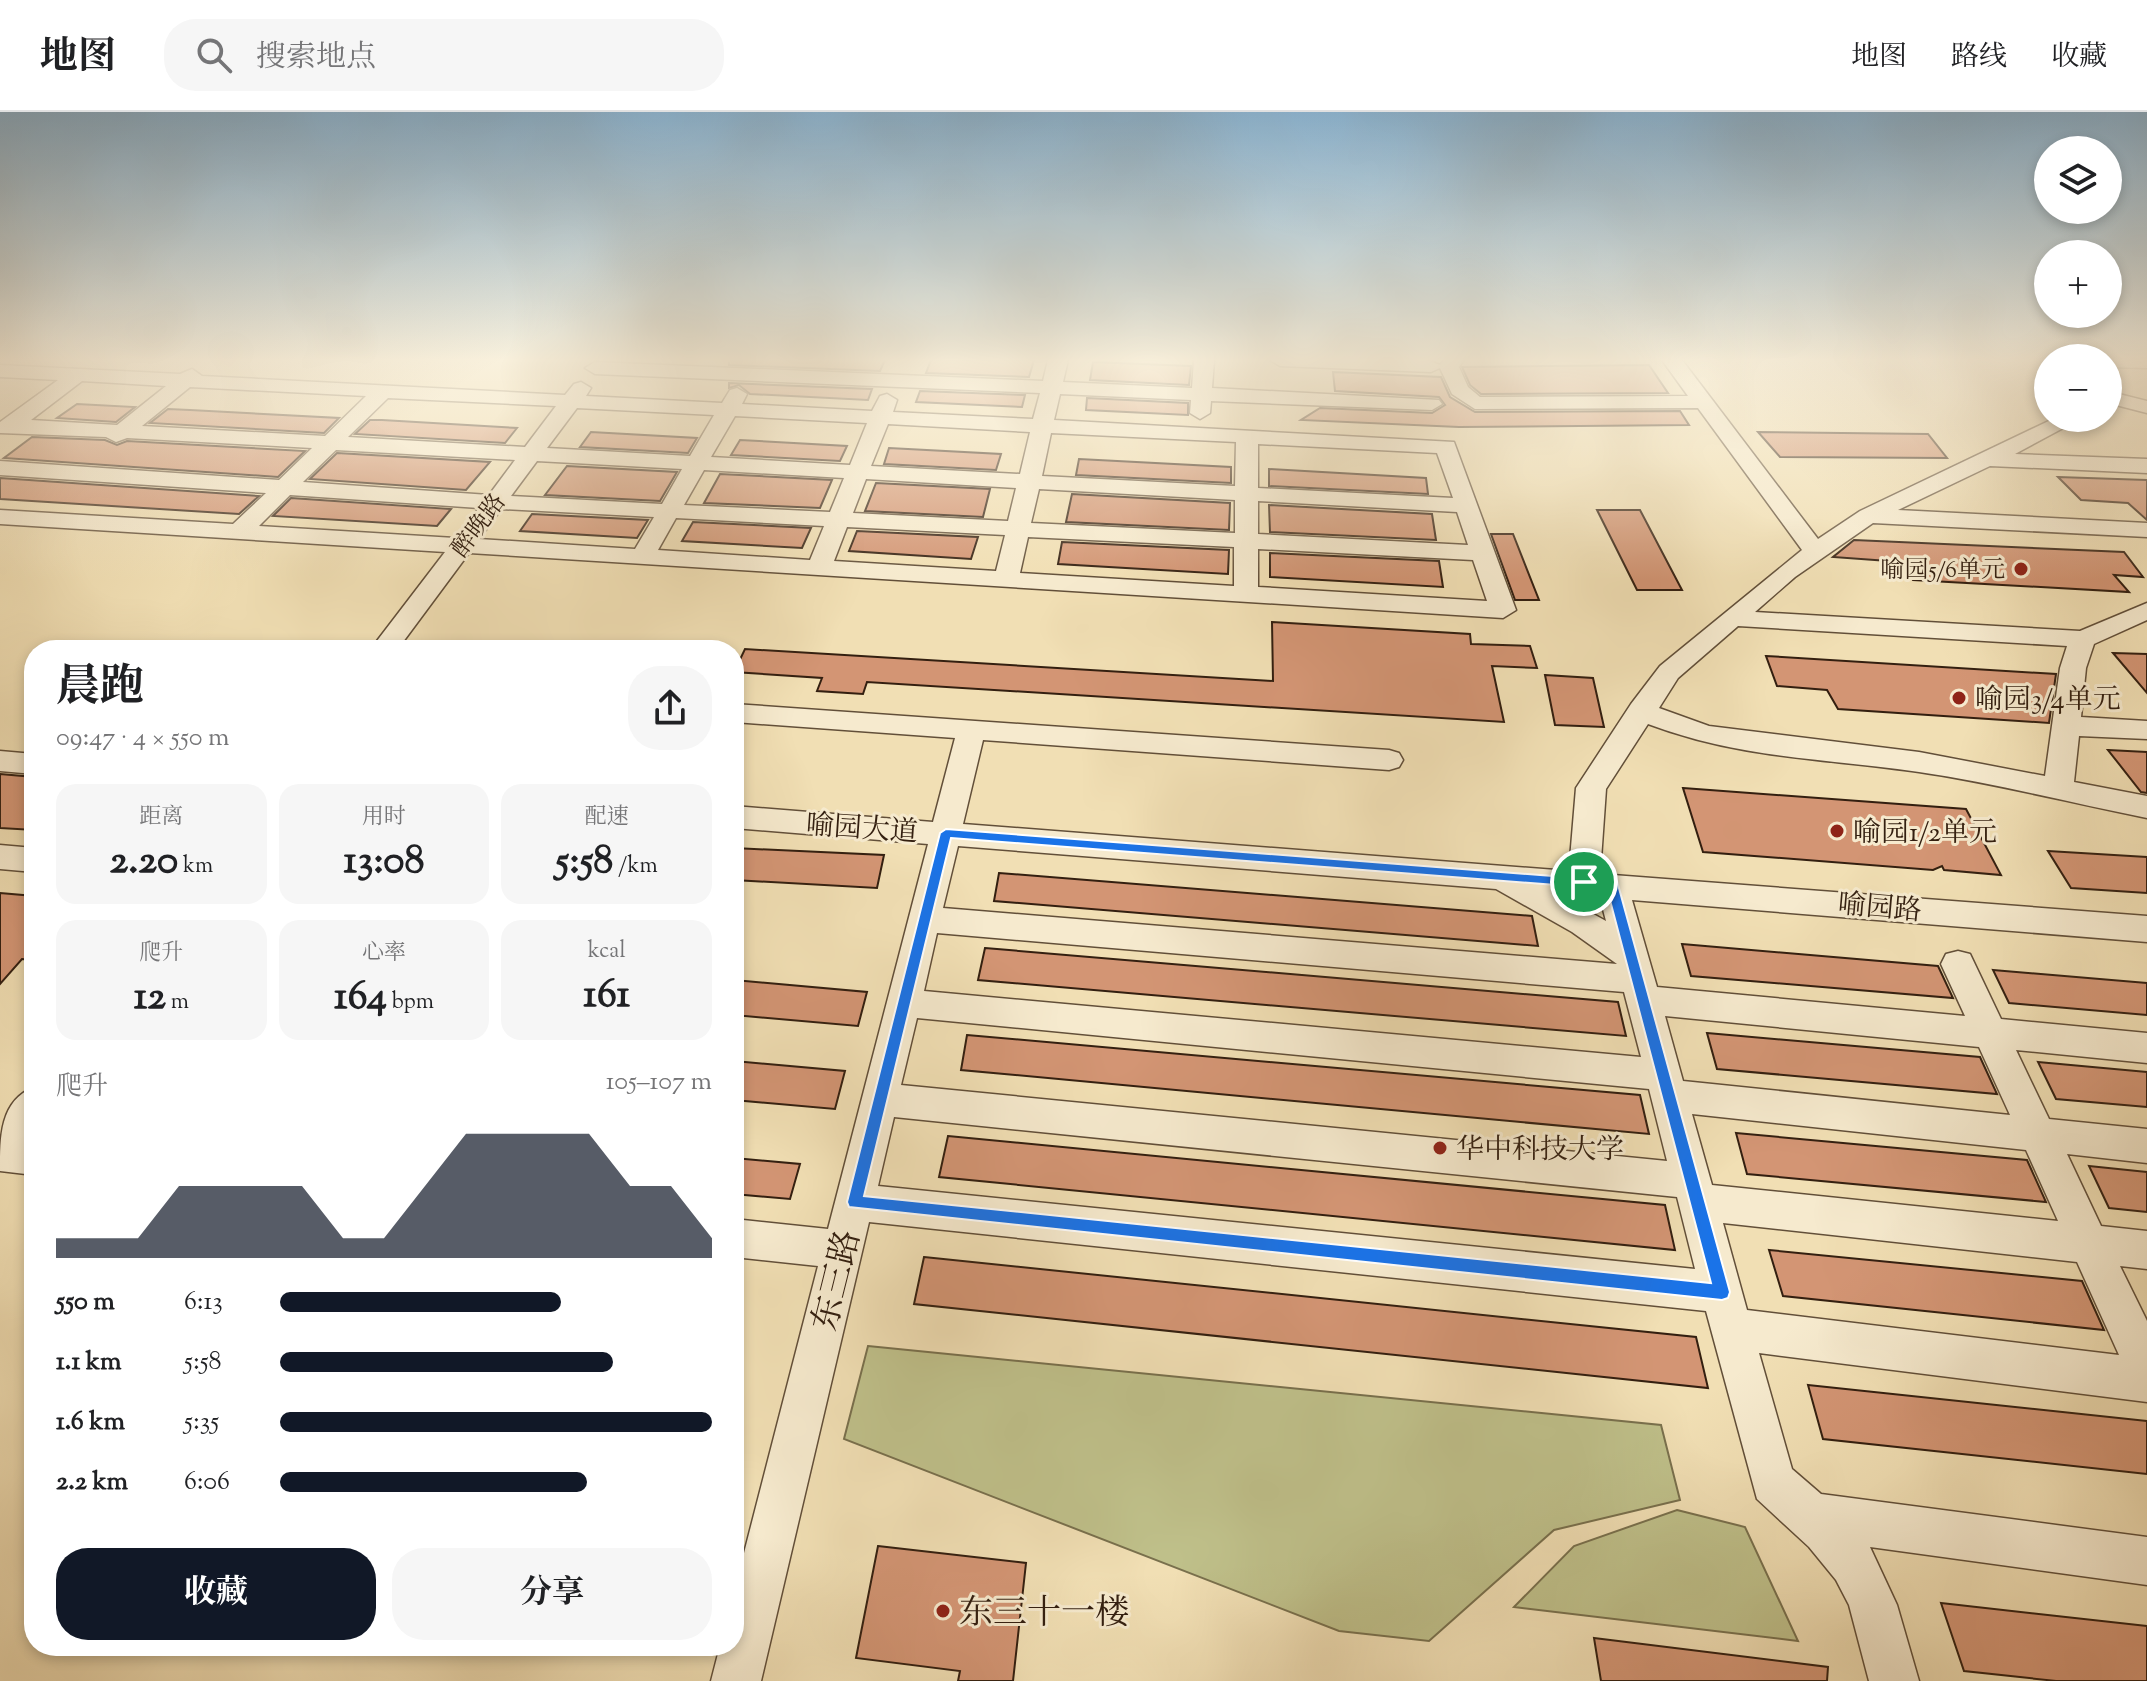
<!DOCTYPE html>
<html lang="zh">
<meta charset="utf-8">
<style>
body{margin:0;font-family:"Sorts Mill Goudy","Noto Serif SC",serif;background:#f6f6f6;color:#202124;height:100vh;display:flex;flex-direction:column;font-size:30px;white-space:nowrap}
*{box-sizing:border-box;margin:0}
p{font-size:26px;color:#757577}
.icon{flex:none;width:44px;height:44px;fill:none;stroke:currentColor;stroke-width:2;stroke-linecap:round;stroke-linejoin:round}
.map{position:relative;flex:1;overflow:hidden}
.drawer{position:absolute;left:24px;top:528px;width:720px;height:1016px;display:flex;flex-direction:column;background:#fff;border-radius:32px;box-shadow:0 4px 12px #0003}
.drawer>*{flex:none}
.fabs{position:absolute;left:2034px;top:24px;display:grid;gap:16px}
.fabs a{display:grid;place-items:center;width:88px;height:88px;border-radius:50%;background:#fff;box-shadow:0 4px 12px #0003;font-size:40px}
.pin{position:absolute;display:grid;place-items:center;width:68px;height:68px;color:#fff;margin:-34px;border:4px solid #fff;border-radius:50%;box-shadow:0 2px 8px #0007}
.round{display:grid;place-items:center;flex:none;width:84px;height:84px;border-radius:32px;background:#f6f6f6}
.head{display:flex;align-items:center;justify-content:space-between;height:136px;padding:0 32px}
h1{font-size:44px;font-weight:700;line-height:60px}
.stats{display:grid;grid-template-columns:repeat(3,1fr);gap:12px;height:136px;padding:8px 32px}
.stats div{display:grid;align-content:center;border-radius:20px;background:#f6f6f6;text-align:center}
.stats b{font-size:40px;font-weight:700}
.stats small{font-size:22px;font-weight:400}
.stats p{font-size:22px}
.chart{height:224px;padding:16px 32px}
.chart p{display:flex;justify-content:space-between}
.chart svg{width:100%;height:144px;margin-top:8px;fill:#111827;opacity:.7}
.button{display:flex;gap:16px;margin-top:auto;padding:16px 32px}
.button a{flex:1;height:92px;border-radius:32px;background:#111827;color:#fff;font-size:32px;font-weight:700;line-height:92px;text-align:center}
.button a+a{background:#f6f6f6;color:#202124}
ul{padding:0 32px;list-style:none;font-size:26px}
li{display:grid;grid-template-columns:128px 96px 1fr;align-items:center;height:60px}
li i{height:20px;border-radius:10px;background:#111827}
header{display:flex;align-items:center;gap:48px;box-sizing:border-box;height:112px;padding:0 40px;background:#fff;border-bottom:2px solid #e0e0e0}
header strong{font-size:38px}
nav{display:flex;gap:44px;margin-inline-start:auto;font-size:28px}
.search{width:560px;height:72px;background:#f6f6f6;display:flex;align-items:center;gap:20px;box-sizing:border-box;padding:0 28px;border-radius:32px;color:#757577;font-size:30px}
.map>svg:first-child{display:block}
.green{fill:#bfc08a;stroke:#79704d;stroke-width:2}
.building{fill:#d39574;stroke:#331f10;stroke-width:2}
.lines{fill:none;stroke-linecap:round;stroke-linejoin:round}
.minor-casing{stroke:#624f39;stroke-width:3}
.minor{fill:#f6eace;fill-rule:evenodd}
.route{fill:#1a73e8;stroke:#fff;stroke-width:2;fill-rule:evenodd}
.poi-dot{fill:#8f2418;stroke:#f6eace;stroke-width:3}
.labels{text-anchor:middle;stroke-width:6;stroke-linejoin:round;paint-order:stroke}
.far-street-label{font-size:24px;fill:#331f10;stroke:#f6eace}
.far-poi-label{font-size:24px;fill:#331f10;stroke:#f6eace;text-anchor:end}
.poi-label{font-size:28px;fill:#331f10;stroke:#f6eace;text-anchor:start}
.street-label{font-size:28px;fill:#331f10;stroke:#f6eace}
.near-street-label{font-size:34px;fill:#331f10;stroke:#f6eace}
.near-poi-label{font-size:34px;fill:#331f10;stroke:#f6eace;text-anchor:start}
</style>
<header>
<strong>地图</strong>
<div class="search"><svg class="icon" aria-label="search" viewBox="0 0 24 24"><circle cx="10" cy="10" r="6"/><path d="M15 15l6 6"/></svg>搜索地点</div>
<nav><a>地图</a><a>路线</a><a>收藏</a></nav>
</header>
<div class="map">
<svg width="2147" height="1569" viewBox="0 0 2147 1569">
<rect width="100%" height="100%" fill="#f1dfb4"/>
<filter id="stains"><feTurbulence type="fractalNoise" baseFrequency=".0025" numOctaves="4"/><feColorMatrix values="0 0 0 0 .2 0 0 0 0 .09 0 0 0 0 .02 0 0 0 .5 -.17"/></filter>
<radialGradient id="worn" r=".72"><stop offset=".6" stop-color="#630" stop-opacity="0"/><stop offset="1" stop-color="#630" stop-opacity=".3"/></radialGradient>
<g class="green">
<path d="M868,1234L1661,1313L1680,1388L1554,1418L1429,1529L1339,1519L844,1327Z"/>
<path d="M1677,1398L1745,1415L1798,1529L1514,1495L1574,1434Z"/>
</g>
<g class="building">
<path d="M729,248H885L880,259L729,253Z"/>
<path d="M931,248H1034L1029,265L926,261Z"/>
<path d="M1093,250L1191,254L1189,273L1090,268Z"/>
<path d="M1649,253L1668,281L1481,282L1470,273L1462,255Z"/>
<path d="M1333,260L1441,265L1450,285L1475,300L1680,299L1689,313L1459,315L1301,308L1320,296L1432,301L1445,293L1439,285L1335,279Z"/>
<path d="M729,271L872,277L868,288L750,282L739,273L729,276Z"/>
<path d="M920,279L1025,283L1022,295L916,290Z"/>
<path d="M1087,286L1188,291V303L1086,298Z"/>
<path d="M77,292L135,295L116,310L57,306Z"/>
<path d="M168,297L190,298L339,306L324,321L150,311Z"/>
<path d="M370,308H382L517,316L505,331L355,322Z"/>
<path d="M591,320L697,326L688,341L580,335Z"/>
<path d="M1758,320L1928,322L1947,346L1780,345Z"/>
<path d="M32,325L105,328L117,333L127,329L305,339L278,365L4,346Z"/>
<path d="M740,328L847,334L840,349L731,343Z"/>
<path d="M889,336L1001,342L996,358L884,352Z"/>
<path d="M337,341L490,350L466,378L310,367Z"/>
<path d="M1079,347L1231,355V371L1076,363Z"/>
<path d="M567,354L677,360L660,389L545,383Z"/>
<path d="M1269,357L1426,366L1428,382L1269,374Z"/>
<path d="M720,362L832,368L820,396L704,391Z"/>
<path d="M2058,365L2147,368V408L2128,391L2081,388Z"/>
<path d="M0,366L259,384L239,402L0,387Z"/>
<path d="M876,371L990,377L983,405L865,399Z"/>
<path d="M1072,382L1230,391L1229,418L1066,410Z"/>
<path d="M291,386L451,397L437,414L273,404Z"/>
<path d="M1269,393L1432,402L1436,428L1270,420Z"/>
<path d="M1597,398H1640L1682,478H1637Z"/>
<path d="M532,402L648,408L637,426L520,419Z"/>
<path d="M693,410L811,416L802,436L682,429Z"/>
<path d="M857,419L978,425L971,447L849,439Z"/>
<path d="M1491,422H1513L1539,488H1515Z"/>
<path d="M1854,428L2124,440L2143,465L2114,463L2129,480L1913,468L1902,450L1833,445Z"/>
<path d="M1062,430L1229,438L1228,462L1058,452Z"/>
<path d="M1270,441L1439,449L1443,475L1270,465Z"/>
<path d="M1272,510L1470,522L1471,532L1530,534L1537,556L1492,554L1504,610L867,570L863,582L817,579L822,566L734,560L745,537L1273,569Z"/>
<path d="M2113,541L2147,542V581Z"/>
<path d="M1766,544L2056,562L2049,611L1838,597L1827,578L1777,574Z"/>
<path d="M1545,563L1593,566L1604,615L1555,613Z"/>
<path d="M2108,638L2147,640V681L2141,680Z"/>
<path d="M0,662L34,665V718L0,716Z"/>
<path d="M1683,676L1966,697L2001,763L1944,758L1942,754L1933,758L1703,740Z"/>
<path d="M734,736L884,743L877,776L734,768Z"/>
<path d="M2048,739L2147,745V781L2071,776Z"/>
<path d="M999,761L1532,804L1538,834L994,789Z"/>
<path d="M0,781L34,784V848L22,847L0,872Z"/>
<path d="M1682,832L1938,854L1953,886L1691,864Z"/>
<path d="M985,836L1618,890L1626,924L978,868Z"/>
<path d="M1993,858L2147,871V903L2009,891Z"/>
<path d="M734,868L867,880L858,914L734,903Z"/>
<path d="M1707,921L1980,945L1997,982L1717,957Z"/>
<path d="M967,923L1640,983L1649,1022L961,958Z"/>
<path d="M734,949L845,959L835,997L734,988Z"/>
<path d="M2038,950L2147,960V995L2056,987Z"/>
<path d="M1736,1021L2027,1048L2046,1090L1747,1062Z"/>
<path d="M948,1024L1665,1093L1675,1138L939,1065Z"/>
<path d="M734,1046L800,1052L790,1087L734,1082Z"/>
<path d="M2089,1054L2147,1060V1100L2109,1096Z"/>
<path d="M1769,1138L2082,1169L2104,1218L1783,1184Z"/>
<path d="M924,1145L1696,1225L1708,1276L914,1192Z"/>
<path d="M1808,1273L2147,1309V1362L1823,1327Z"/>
<path d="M878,1434L1026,1451L1013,1569H958L960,1559L856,1546Z"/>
<path d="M1941,1491L2147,1514V1569H2056L1964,1559Z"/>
<path d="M1594,1526L1828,1555L1827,1569H1601Z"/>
</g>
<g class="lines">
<defs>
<g id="minor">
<path d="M1048,248H1068L1063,270L1192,276L1194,248H1214L1212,276L1439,288L1442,292L1432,298L1211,289L1210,301L1200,307L1190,301L1191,288L1060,282L1054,308L1454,330L1516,498L1503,506L469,441L397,538H370L445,440L0,412V398L233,412L266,381L0,363V349L279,368L312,336L127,326L116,330L106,325L0,321V310L58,268L0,265V253L180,262L192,257L202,264L565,283L574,272L581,270L591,276L586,284L722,291L730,278L737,276L747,282L742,292L872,299L880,284L887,282L897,288L893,300L1033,307L1040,281L595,262L585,256L595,250L1043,269ZM82,269L166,274L117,313L31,308ZM190,275L366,284L325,324L142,314ZM388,286L556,294L525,335L348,325ZM577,296L714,303L690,344L547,336ZM735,304L867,311L850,353L711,345ZM888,312L1030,320L1020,362L871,354ZM1051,321L1236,330L1235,374L1042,364ZM1258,332L1437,341L1453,386L1258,376ZM336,338L515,348L489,383L303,370ZM537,349L682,357L662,392L511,384ZM704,358L844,366L830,400L684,393ZM866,367L1016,376L1008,409L853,401ZM1039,377L1235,388V421L1031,411ZM290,383L479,396L455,426L259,414ZM1258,389L1457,400L1468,433L1258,422ZM501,397L654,405L635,437L479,427ZM676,406L824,414L810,448L658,438ZM847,415L1005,423L996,459L834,449ZM1028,425L1234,435V474L1020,461ZM1258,437L1473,448L1487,489L1258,475Z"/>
<path d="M1270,248H1427L1440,253L1444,248H1464L1459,255L1468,275L1480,285L1688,284L1662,248H1682L1818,427L1860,399L2055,306H2082L2015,342L2147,347V361L1990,354L1898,398L2147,411V425L1873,411L1795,465L1755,500L2080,519L2147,491V508L2094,532L2086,556L2081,605L2147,609V627L2079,624L2074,670L2147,684V706C2071,691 1995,671 1919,660C1823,646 1741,647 1648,612L1606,677L1600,762L2147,804V830L1632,788L1657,875L1965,904L1941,852L1946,842L1958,839L1970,842L2001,907L2147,921V951L2016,938L2049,1007L2147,1017V1051L2067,1042L2101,1114L2147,1119V1157L2120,1154L2147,1209V1290L1759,1241L1792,1357L1821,1382L2147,1425V1473L1870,1435L1897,1493L1919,1569H1869L1849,1493L1836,1468L1809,1435L1757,1387L1706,1199L869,1110L761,1569H711L720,1534H734V1480L818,1154L734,1145V1107L828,1117L928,732L734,716V694L933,710L955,626L734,610V592L1389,638L1399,641L1403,648L1399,655L1389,658L983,628L963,712L1569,759L1576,676L1631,592L1660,554L1802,438L1698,296L1475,297L1452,282L1440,256L1431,260L1280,254ZM1738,514L2067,534L2060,556L2045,664L1919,640L1709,614L1659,596L1678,566ZM958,734L1496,777L1572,820L1617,852L943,796ZM1557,782L1600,786L1606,809ZM937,821L1624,880L1641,945L924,879ZM1665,904L1979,935L2010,1003L1683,969ZM917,906L1649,977L1667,1049L901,973ZM1692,1002L2026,1038L2058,1109L1712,1073ZM894,1005L1677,1085L1695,1157L878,1074ZM1723,1111L2077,1150L2119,1243L1747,1198Z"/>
<path d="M2108,248H2147V256L2108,255Z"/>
<path d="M2115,281L2147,289V301L2108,291V283Z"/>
<path d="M0,639L34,642V662L0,659Z"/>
<path d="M0,733L34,736V760L0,757Z"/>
<path d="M34,975V1020L28,1028L34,1029V1063L0,1059C0,1024 0,989 34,975Z"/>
</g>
</defs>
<use href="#minor" class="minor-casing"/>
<use href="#minor" class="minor"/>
</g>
<linearGradient id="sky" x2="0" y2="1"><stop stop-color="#8bb6d5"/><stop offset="0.53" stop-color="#f9f1dd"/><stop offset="1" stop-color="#f9f1dd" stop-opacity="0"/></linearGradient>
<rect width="2147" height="468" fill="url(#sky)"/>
<path class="route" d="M946,717L1617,769L1730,1180L1728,1186L1722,1188L849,1095L847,1090L940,721ZM951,726L1607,777L1711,1171L864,1084Z"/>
<g class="poi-dot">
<circle cx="2021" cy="457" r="8"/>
<circle cx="1959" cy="586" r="8"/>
<circle cx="1837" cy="719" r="8"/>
<circle cx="1440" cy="1036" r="8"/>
<circle cx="943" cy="1499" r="8"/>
</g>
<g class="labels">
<g class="far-street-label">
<text transform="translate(478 413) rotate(-53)" y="8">醉晚路</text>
</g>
<g class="far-poi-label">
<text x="2005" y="465">喻园5/6单元</text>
</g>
<g class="poi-label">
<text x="1975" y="596">喻园3/4单元</text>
<text x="1853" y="729">喻园1/2单元</text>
<text x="1456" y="1046">华中科技大学</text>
</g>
<g class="street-label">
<text transform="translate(862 715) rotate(4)" y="10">喻园大道</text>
<text transform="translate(1880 794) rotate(5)" y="10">喻园路</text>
</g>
<g class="near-street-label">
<text transform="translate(835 1168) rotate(-76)" y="12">东三路</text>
</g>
<g class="near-poi-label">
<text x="959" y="1511">东三十一楼</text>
</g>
</g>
<rect width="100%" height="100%" filter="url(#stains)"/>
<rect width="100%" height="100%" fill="url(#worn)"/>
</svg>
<div class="fabs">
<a><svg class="icon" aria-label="layers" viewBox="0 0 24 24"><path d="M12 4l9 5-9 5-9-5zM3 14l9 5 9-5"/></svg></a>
<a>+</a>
<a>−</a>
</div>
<div class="pin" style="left:1584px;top:770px;background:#1e9e55"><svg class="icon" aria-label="arrive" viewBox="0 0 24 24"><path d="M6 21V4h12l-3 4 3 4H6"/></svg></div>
<section class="drawer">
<div class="head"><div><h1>晨跑</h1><p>09:47 · 4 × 550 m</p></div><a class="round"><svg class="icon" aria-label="share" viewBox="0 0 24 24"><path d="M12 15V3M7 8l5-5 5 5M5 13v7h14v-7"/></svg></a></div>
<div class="stats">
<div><p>距离</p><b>2.20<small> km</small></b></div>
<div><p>用时</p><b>13:08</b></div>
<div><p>配速</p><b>5:58<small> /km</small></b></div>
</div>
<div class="stats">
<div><p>爬升</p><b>12<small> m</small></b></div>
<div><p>心率</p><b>164<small> bpm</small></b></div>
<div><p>kcal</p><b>161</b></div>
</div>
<div class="chart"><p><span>爬升</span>105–107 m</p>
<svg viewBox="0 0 160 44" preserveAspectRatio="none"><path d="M0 44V38L10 38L20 38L30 22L40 22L50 22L60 22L70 38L80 38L90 22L100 6L110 6L120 6L130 6L140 22L150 22L160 38V44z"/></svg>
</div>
<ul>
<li><b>550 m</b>6:13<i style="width:65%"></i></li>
<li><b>1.1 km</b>5:58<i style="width:77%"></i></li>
<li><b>1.6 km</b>5:35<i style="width:100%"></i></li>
<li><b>2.2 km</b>6:06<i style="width:71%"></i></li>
</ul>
<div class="button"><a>收藏</a><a>分享</a></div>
</section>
</div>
